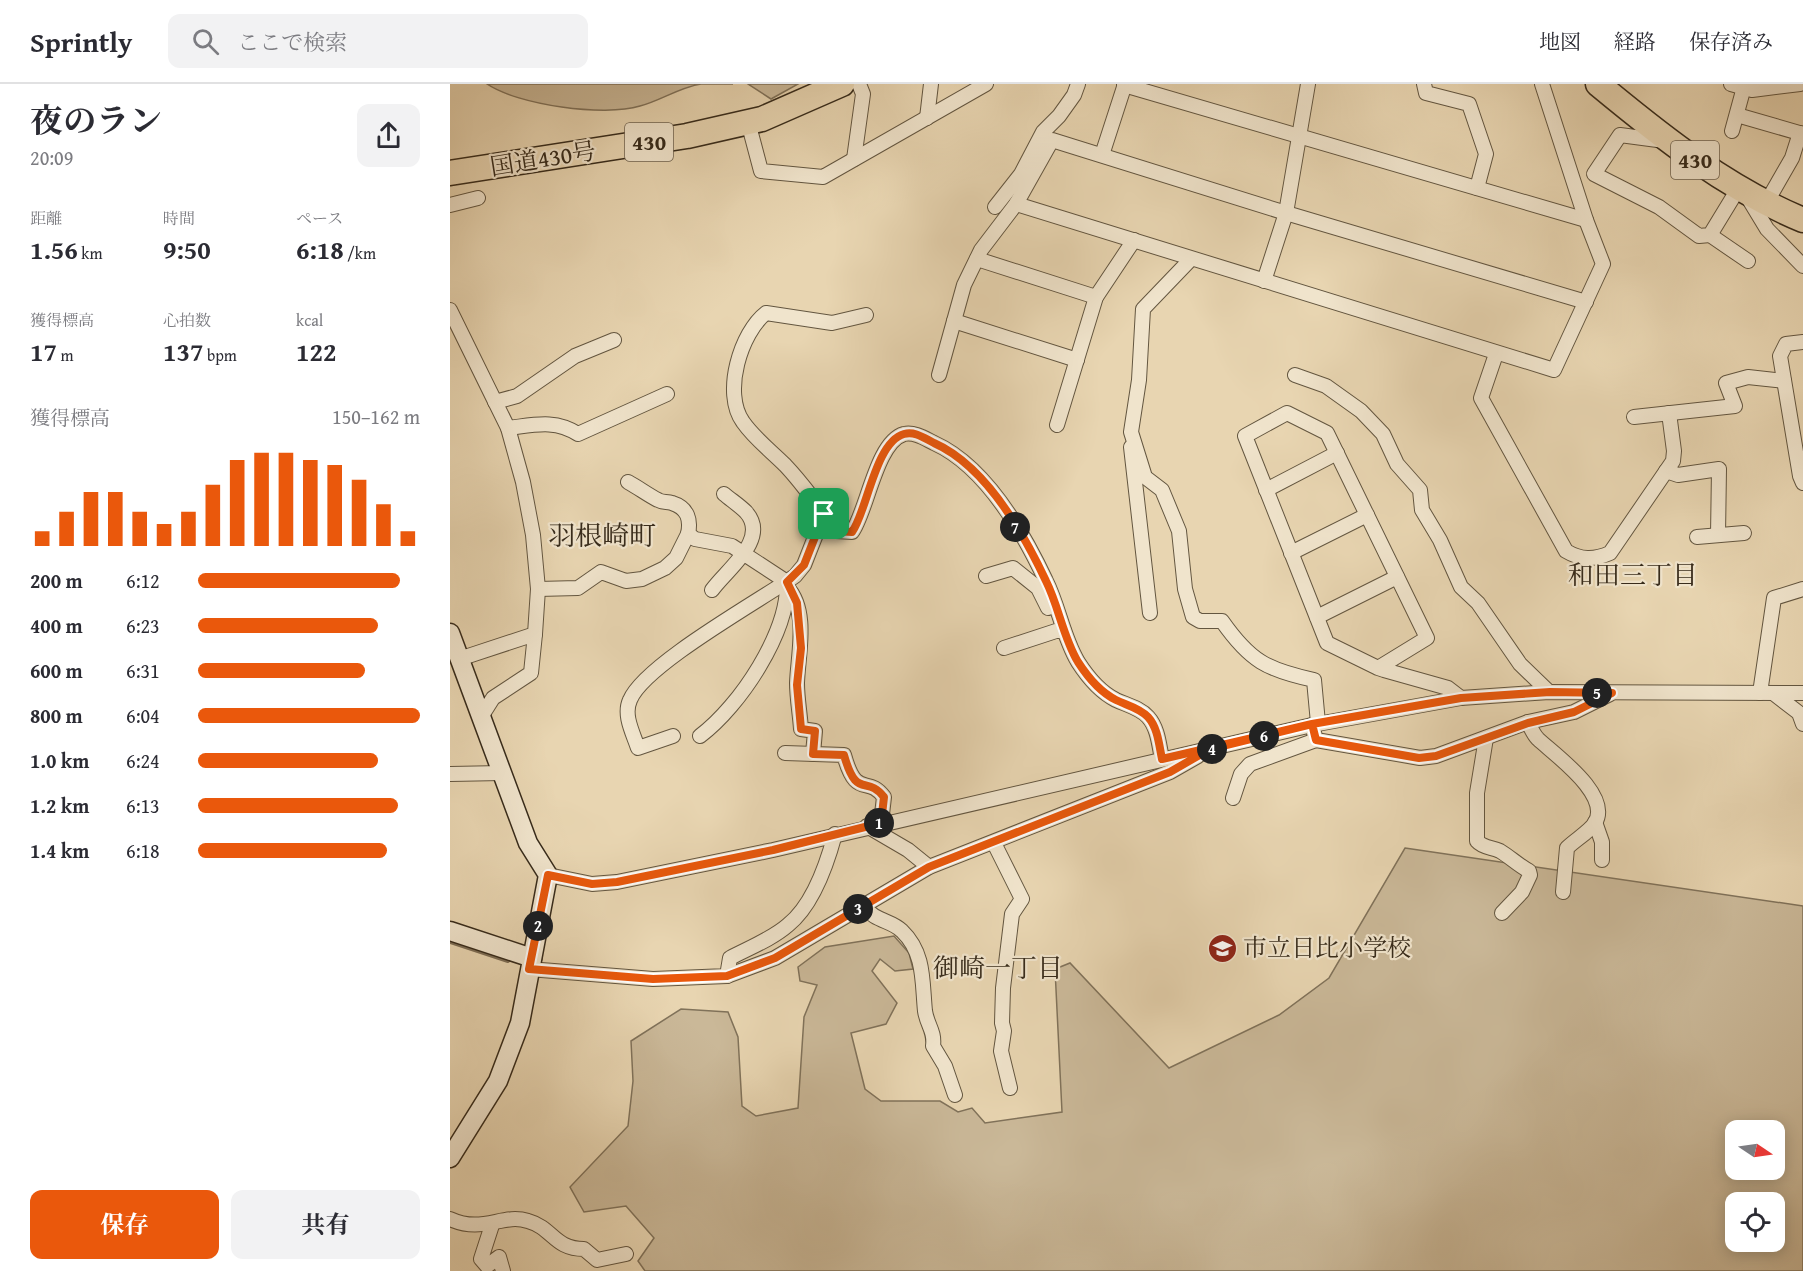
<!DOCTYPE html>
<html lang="ja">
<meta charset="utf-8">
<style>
body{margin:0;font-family:"Gentium Book Plus","Noto Serif JP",serif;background:#f2f2f3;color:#2b2b33;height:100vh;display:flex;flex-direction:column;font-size:22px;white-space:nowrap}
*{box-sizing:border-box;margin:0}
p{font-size:20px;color:#7c7c81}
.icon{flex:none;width:33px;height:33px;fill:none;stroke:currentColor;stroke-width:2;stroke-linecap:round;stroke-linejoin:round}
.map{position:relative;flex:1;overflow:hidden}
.panel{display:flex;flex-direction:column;background:#fff;width:450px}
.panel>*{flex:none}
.needle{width:39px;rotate:103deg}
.fabs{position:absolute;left:1275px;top:1036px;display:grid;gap:12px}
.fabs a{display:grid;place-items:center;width:60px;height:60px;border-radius:12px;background:#fff;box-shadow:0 3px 15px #0003;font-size:30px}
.pin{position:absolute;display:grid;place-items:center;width:51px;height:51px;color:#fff;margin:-26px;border-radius:12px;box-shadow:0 3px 9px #0006}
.km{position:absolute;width:30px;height:30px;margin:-15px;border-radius:50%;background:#222;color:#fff;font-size:16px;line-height:30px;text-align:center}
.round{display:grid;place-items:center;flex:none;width:63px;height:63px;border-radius:12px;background:#f2f2f3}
.head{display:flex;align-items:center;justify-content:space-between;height:102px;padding:0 30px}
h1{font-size:33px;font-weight:700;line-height:45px}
.stats{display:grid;grid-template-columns:repeat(3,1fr);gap:9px;height:102px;padding:6px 30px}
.stats div{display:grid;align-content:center}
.stats b{font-size:26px;font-weight:700}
.stats small{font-size:16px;font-weight:400}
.stats p{font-size:16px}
.chart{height:168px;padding:12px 30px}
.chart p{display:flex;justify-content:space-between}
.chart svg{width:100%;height:108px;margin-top:6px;stroke:#ea580c;stroke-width:6}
.cta{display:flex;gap:12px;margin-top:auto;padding:12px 30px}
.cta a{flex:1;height:69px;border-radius:12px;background:#ea580c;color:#fff;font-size:24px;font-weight:700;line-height:69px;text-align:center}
.cta a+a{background:#f2f2f3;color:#2b2b33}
ul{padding:0 30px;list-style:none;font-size:20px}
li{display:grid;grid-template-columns:96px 72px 1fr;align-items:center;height:45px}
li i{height:15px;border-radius:8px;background:#ea580c}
header{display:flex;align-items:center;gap:36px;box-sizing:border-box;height:84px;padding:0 30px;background:#fff;border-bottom:2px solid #e1e1e2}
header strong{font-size:28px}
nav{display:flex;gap:33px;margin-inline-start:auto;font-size:21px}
.search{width:420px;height:54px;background:#f2f2f3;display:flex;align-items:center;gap:15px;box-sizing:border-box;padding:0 21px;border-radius:12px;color:#7c7c81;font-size:22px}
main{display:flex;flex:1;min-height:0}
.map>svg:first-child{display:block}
.green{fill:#cab898;stroke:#80725a;stroke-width:1.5;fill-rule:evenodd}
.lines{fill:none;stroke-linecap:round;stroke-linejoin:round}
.stream{stroke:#7d6e56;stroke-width:4}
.street-casing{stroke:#635640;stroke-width:16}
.secondary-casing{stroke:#372b1b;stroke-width:21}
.highway-casing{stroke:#372b1b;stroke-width:27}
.street{stroke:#f0e4cc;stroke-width:14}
.secondary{stroke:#f0e4cc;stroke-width:18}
.highway{stroke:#e8d5b1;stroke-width:24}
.route-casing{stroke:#fff;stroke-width:12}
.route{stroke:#ea580c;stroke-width:8}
.labels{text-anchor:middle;stroke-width:4.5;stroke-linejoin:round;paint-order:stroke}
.shield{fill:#f0e4cc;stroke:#6e6250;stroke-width:1.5}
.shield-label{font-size:22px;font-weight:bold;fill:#372b1b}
.street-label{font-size:24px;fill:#372b1b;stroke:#f0e4cc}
.poi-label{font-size:24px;fill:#372b1b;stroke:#f0e4cc;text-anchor:start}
.neighbourhood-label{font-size:26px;fill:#372b1b;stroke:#f0e4cc}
.quarter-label{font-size:27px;fill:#372b1b;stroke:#f0e4cc}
</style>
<header>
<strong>Sprintly</strong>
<div class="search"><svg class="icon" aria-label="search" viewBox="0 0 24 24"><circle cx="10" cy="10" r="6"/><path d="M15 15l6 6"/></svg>ここで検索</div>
<nav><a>地図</a><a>経路</a><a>保存済み</a></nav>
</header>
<main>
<section class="panel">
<div class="head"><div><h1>夜のラン</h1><p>20:09</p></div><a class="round"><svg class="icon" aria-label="share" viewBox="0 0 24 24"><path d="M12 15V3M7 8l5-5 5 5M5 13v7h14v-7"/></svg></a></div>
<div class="stats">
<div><p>距離</p><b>1.56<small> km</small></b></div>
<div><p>時間</p><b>9:50</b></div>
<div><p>ペース</p><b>6:18<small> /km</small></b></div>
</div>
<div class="stats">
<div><p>獲得標高</p><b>17<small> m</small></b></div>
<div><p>心拍数</p><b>137<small> bpm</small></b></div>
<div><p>kcal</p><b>122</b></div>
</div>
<div class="chart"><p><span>獲得標高</span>150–162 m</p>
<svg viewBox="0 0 160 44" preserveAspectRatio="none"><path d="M5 44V38M15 44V30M25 44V22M35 44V22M45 44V30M55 44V35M65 44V30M75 44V19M85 44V9M95 44V6M105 44V6M115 44V9M125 44V11M135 44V17M145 44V27M155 44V38"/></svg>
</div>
<ul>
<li><b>200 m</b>6:12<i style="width:91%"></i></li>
<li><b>400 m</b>6:23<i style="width:81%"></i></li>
<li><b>600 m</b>6:31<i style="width:75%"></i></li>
<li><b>800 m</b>6:04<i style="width:100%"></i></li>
<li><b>1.0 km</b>6:24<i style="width:81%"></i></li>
<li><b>1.2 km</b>6:13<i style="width:90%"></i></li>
<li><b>1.4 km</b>6:18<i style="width:85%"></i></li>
</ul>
<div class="cta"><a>保存</a><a>共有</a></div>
</section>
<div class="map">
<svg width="1353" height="1187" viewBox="0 0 1353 1187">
<rect width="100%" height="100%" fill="#e8d5b1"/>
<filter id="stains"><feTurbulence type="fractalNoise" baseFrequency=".00333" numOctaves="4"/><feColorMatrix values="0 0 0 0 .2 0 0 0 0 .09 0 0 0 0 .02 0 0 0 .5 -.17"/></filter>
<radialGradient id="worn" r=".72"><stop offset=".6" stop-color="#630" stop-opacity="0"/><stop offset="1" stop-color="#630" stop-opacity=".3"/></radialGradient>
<g class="green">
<path d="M37,0H283C273,0 261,0 251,0C230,3 210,17 190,22C154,33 68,21 37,0Z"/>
<path d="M298,0H348L321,15Z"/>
<path d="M955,764L1353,822V1187H195L188,1177L204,1154L176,1122L134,1128L120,1103L178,1042L183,997L181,957L231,925L278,928L288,953L292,1022L306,1032L348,1024L354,933L367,901L350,897L348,883L375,863L444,852L459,869L463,885L445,887L430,875L422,887L447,919L436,940L401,949L415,1005L431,1017H490L508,1028L522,1024L535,1039L612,1028L605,885L620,879L719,984L829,931L879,894ZM1286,1047H1324V1086H1286ZM1286,1119H1324V1158H1286Z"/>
</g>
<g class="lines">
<path class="stream" d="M0,858L58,877"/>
<defs>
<g id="street">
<path d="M974,0L976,9L1019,20L1036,70L1027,104"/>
<path d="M1281,0L1302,6L1350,0"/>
<path d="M674,1L1136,136"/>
<path d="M1287,31L1353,50"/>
<path d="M477,34L481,0"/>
<path d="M298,38L311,87L373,93L536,0"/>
<path d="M1282,47L1294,3"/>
<path d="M1215,57L1170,51L1144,90L1209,123L1249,152L1260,151L1288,105"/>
<path d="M652,71L675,0"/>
<path d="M404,75L413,10L409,0"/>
<path d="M1297,112L1317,145L1353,182"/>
<path d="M566,120L1104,286L1153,180L1136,136L1092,0"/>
<path d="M0,121L28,114"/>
<path d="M1315,121L1342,74L1350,49"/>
<path d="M545,123L571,90L593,48L609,32L624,11L628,0"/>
<path d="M1260,151L1298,177"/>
<path d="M527,175L646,213"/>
<path d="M741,175L693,225L689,296L681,348L695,393L712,406L729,447L735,505L743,533L750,537H772C800,577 817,586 864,596L868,639"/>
<path d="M814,197L836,129L858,0"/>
<path d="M0,226L58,344L73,398L83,451L88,505L85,550L9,575"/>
<path d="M416,231L382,239L316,229C291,248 272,309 293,338C304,354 321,367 335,381C354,401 370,424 386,447L402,448C417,428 426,358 454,350C465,348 474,354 484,359C535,382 573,448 596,497C609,523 613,553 628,578C637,592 650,608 666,616C677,621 690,624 698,633C708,644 709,661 712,675"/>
<path d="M504,237L627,276"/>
<path d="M1353,258L1336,260L1330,272L1350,392L1353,399"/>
<path d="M1046,270L1031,314L1116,467C1131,476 1144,476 1160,469L1223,377L1224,367L1219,329"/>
<path d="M489,291L514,201L531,166L566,120L602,56L836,129L1136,218"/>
<path d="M845,291L876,302L911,327L933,350L947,380L970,406L972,426L990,456L1011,503L1028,519L1070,580L1099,608"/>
<path d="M45,318L67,312L125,272L164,256"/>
<path d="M1184,333L1285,322L1276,299L1298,293L1334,297"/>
<path d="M607,341L646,213L684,156"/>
<path d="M58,344C84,341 105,335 128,350L217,310"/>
<path d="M681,363L700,529"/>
<path d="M1216,387L1228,391L1269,385L1268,451"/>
<path d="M178,398C189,404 198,411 208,416C213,419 217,417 222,419C238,424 241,436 238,450"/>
<path d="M816,406L887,369"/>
<path d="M1247,453L1294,449"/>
<path d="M841,469L917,431"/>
<path d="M536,492L563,484L588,504L598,524"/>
<path d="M337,503C359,527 348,570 347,599C347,614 350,630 351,645L365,647L363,670"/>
<path d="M88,505L128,504L151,488L176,497L192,495L215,484L226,474L238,450L245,455L282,462L337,498C339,548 290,622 250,652"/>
<path d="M262,506C277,485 320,455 296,428C289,421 281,416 274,410"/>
<path d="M867,533L947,493"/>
<path d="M554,564L606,547H614"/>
<path d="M928,584L977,554L877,349L837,329L795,352L877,559L928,584L934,586L998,604L1011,614"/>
<path d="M1310,609L1324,514L1353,505"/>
<path d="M1323,609L1349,629L1353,640"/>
<path d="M31,633L43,614L81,589L85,550"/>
<path d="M1078,638C1081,644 1083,650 1088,655C1105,671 1162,711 1145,739C1139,748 1125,756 1117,764L1113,808"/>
<path d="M862,641L866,656L970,674L986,672L1078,638L1124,628L1160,610"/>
<path d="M223,652L188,664C183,649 173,631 180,616C194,581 309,517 345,492L354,481L374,430"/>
<path d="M1036,654L1027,709V757C1033,764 1042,763 1050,767C1060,773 1068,781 1079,787L1080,791L1072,808L1052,829"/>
<path d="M335,669L394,671C407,717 417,690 434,713L431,739"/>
<path d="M0,690L52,689"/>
<path d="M783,714L791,690L800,680L866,656"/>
<path d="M1145,738L1152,758V776"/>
<path d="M417,742L458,766L479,783"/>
<path d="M544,759L572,815L562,830L553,904L552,939L554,947L551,967L560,1004"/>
<path d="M98,791L142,800L167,798L323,766L862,641L1011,614L1099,608L1353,609"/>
<path d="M413,822C426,838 441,836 452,847C475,869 472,898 475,927C477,941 485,947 483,962L495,982L505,1011"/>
<path d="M79,885L203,895L277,892L280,874C299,864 322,855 338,841C363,821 377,780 385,750"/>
<path d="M277,892L325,874L479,783L720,688L748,672"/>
<path d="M0,1135C33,1150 52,1129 78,1137C103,1144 104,1165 134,1165L147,1176L176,1170"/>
<path d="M42,1141L31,1175L37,1182L49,1173L53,1187"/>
</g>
<g id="secondary">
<path d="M0,549L78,759L98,791L70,939L48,997L0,1074"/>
<path d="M0,847L82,874"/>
</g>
<g id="highway">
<path d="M1148,0C1212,53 1276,104 1353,136"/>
<path d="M0,89L237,52L312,35L392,0"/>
</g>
</defs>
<use href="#street" class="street-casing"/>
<use href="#secondary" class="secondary-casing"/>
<use href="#highway" class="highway-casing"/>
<use href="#street" class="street"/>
<use href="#secondary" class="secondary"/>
<use href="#highway" class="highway"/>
</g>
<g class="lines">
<defs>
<path id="route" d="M374,430L354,481L337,498L347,519L351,564L347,601L351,645L365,647L363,670L394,671C407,717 416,690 434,713L431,739L323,766L167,798L142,800L98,791L79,885L203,895L277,892L325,874L479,783L720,688L760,665L862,640L1011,614L1100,608L1162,609L1124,628L1078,639L986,672L969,674L866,656L862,640L712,675C709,661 708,644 698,633C690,624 676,621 666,616C650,608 637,592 628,578C613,553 609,523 596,497C573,448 536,382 484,359C474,354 465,347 454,350C425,358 417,428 402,448L386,447L374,430"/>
</defs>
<use href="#route" class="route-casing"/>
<use href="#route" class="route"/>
</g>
<defs>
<symbol id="school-disc" viewBox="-11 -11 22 22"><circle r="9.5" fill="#8f2418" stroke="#f0e4cc"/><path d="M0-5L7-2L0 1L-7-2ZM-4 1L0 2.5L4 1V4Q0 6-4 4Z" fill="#fff"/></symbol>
</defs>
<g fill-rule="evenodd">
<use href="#school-disc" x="756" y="848" width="33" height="33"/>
</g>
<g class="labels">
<g class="shield">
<rect x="175" y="39" width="48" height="38" rx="4.5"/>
<rect x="1221" y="57" width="48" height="38" rx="4.5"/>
</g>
<g class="shield-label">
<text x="199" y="66">430</text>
<text x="1245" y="84">430</text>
</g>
<g class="street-label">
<text transform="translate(93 75) rotate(-9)" y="8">国道430号</text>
</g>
<g class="poi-label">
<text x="793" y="872">市立日比小学校</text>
</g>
<g class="neighbourhood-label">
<text x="1183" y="500">和田三丁目</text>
<text x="548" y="893">御崎一丁目</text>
</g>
<g class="quarter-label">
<text x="152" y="461">羽根崎町</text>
</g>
</g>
<rect width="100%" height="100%" filter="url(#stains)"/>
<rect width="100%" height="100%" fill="url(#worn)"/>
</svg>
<div class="fabs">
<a><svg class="needle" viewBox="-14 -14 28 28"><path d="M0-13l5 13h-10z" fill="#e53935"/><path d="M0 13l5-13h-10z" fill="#7c7c81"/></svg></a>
<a><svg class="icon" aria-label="locate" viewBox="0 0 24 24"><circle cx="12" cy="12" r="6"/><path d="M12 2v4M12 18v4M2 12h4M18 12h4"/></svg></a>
</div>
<div class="pin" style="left:374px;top:430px;background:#1e9e55"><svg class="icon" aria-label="arrive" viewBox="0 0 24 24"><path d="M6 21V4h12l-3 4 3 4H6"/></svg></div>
<b class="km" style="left:429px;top:739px">1</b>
<b class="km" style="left:88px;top:842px">2</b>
<b class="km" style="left:408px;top:825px">3</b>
<b class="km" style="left:762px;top:665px">4</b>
<b class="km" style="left:1147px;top:609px">5</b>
<b class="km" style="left:814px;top:652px">6</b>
<b class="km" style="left:565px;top:443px">7</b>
</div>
</main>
